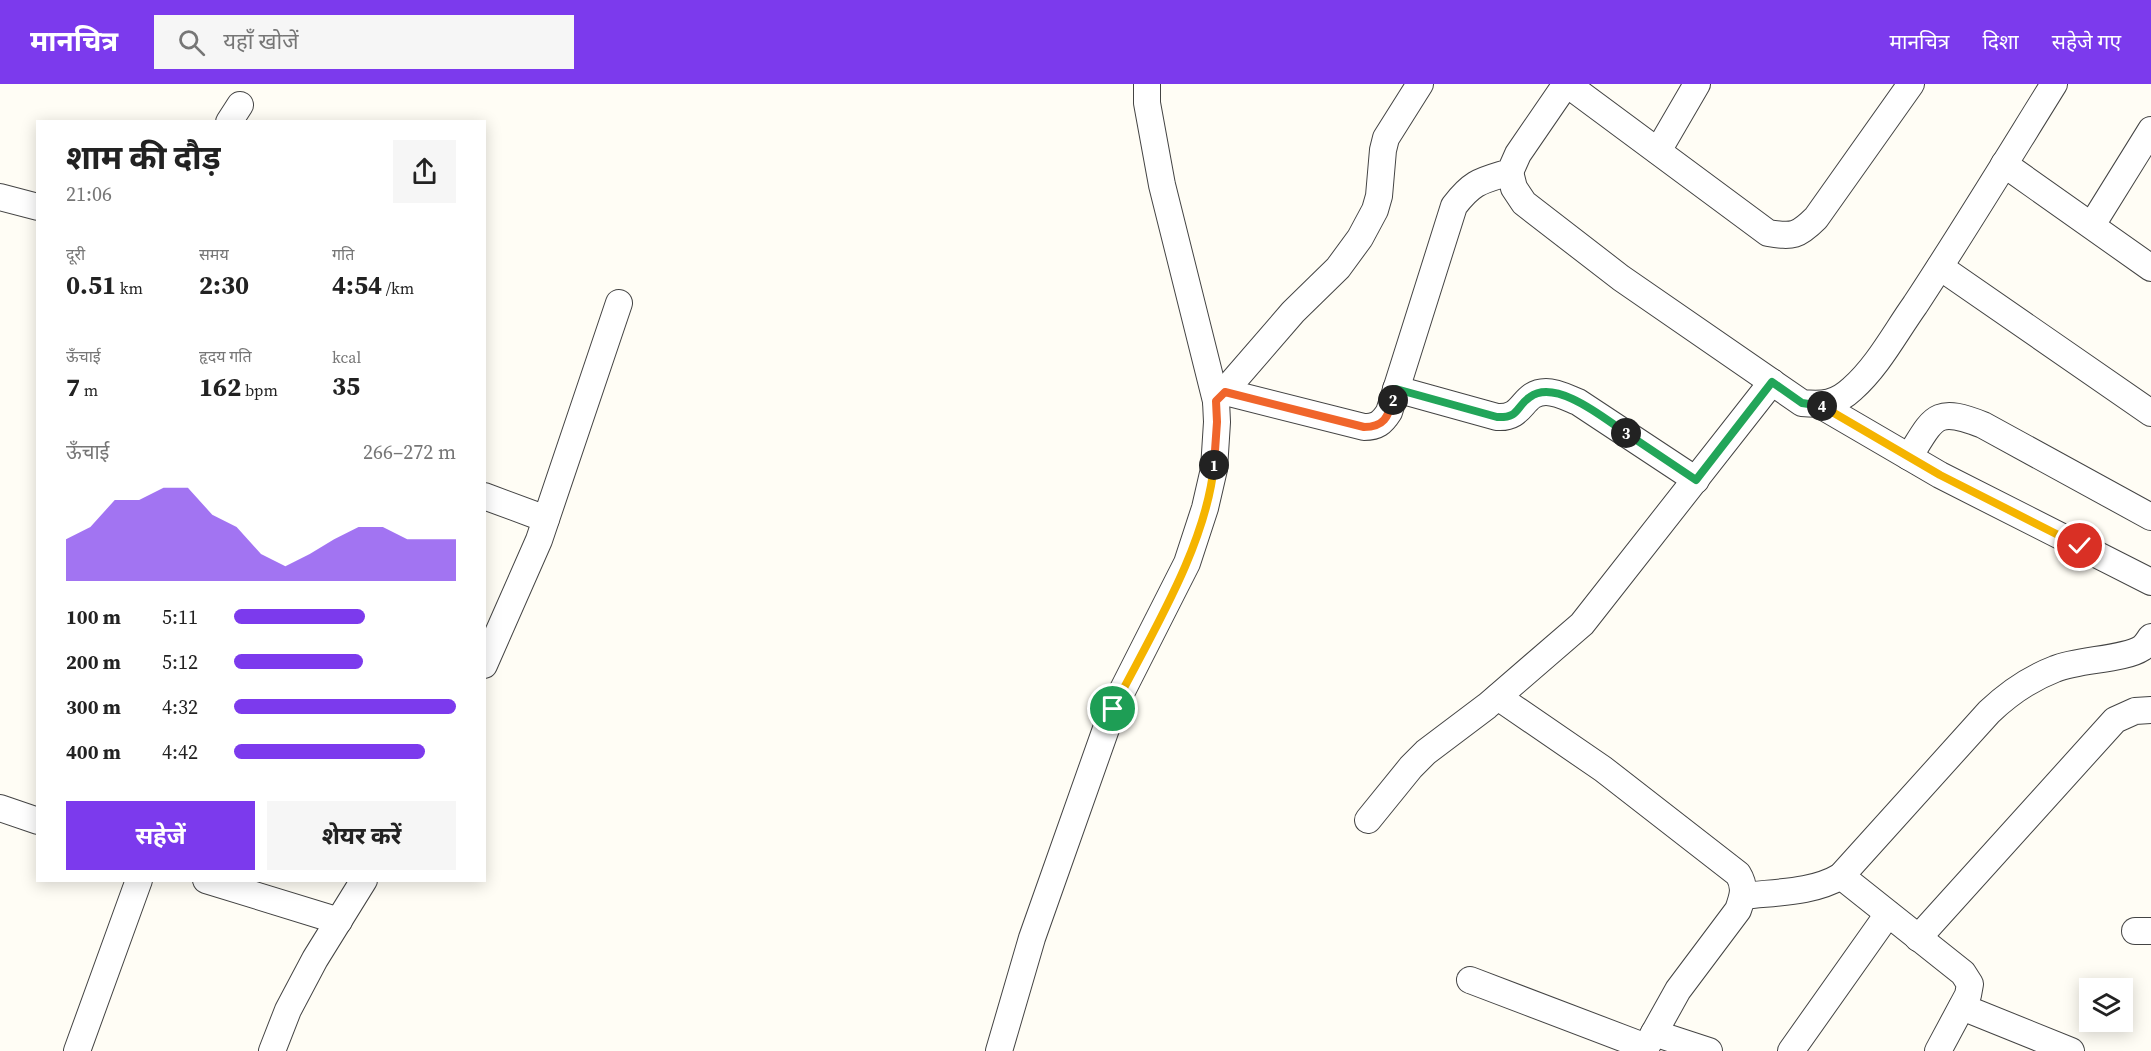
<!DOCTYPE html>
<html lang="hi">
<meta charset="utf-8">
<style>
body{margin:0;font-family:"Source Serif 4","Noto Sans Devanagari",serif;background:#f6f6f6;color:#222;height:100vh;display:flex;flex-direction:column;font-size:22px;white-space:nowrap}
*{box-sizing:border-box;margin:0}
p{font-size:20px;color:#767676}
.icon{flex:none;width:33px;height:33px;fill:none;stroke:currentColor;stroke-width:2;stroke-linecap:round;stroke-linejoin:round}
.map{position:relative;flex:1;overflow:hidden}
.side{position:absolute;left:36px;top:36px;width:450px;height:762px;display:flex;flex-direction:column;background:#fff;border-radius:0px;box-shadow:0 3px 15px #0003}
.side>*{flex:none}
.fabs{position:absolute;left:2079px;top:894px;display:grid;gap:12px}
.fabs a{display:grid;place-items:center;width:54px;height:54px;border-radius:0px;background:#fff;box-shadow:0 3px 15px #0003;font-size:30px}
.pin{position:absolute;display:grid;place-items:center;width:51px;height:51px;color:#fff;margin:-26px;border:3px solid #fff;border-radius:50%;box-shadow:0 2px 6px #0007}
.km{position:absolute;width:30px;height:30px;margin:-15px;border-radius:50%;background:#222;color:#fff;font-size:16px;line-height:30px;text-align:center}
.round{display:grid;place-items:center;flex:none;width:63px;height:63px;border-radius:0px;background:#f6f6f6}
.summary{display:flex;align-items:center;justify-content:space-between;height:102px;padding:0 30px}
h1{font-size:33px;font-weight:700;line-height:45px}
.figures{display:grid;grid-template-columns:repeat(3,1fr);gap:9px;height:102px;padding:6px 30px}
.figures div{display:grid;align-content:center}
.figures b{font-size:26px;font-weight:700}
.figures small{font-size:16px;font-weight:400}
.figures p{font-size:16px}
.chart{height:168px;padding:12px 30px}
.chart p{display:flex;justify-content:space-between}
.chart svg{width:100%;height:108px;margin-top:6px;fill:#7c3aed;opacity:.7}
.primary-button{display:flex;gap:12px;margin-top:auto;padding:12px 30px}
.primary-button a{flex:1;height:69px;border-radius:0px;background:#7c3aed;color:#fff;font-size:24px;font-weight:700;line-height:69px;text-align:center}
.primary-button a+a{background:#f6f6f6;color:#222}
ul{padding:0 30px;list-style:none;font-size:20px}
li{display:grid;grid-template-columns:96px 72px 1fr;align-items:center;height:45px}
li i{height:15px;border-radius:8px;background:#7c3aed}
header{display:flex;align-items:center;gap:36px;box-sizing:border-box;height:84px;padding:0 30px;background:#7c3aed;color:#fff}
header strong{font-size:28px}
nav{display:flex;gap:33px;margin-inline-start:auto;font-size:21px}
.search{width:420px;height:54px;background:#f6f6f6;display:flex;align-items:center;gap:15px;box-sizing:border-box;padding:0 21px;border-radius:0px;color:#767676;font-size:22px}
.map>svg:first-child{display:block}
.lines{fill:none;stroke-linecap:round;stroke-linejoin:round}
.minor-casing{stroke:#444;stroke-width:28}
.minor{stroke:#fff;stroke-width:26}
.split-1-casing{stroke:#fff;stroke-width:12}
.split-2-casing{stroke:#fff;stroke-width:12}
.split-3-casing{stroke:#fff;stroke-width:12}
.split-4-casing{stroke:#fff;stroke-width:12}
.split-5-casing{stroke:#fff;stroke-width:12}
.split-1{stroke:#f5b400;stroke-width:8}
.split-2{stroke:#f0652b;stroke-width:8}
.split-3{stroke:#22a559;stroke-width:8}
.split-4{stroke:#22a559;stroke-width:8}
.split-5{stroke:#f5b400;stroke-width:8}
</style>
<header>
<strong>मानचित्र</strong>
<div class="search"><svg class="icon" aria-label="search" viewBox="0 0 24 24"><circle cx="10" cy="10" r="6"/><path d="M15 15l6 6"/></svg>यहाँ खोजें</div>
<nav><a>मानचित्र</a><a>दिशा</a><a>सहेजे गए</a></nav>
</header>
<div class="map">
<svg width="2151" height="967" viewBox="0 0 2151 967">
<rect width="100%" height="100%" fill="#fffdf5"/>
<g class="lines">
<defs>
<g id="minor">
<path d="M1567,0L1768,149C1793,153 1798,152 1816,134L1911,0"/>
<path d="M229,38L240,21"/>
<path d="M1658,67L1697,0"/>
<path d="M2004,80L2151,184"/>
<path d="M1510,88L1514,104L1524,119L1621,194L1802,319C1823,321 1836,320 1852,305C1878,282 1895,249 1915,221C1963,148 2008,74 2054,0"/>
<path d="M0,113L38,123"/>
<path d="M2092,141L2151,46"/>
<path d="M1940,183L2151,329"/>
<path d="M1396,305L1497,333C1525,335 1521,308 1546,308C1557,308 1568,314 1578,318L1696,396"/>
<path d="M1225,308L1364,343C1377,343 1382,339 1389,328L1454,122C1473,97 1481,97 1510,88L1518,70L1566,0"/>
<path d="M1216,317L1293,228L1338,184L1360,154L1375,126L1379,112L1383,66L1386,54L1420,0"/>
<path d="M1820,321L1940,391L2151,498"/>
<path d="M1909,373C1934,333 1935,322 1983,341L2151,433"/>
<path d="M484,412L546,435"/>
<path d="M484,581L539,456L619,219"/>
<path d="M1498,613L1603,685L1738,790C1746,803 1743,812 1738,826L1678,906L1644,967"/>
<path d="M0,724L38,737"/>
<path d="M1368,736L1411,683L1426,668L1487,622L1582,540L1772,298"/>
<path d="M1841,792L1963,889L1970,900L1968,911L1938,967"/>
<path d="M206,796L339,837"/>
<path d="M1743,812C1776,808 1813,809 1841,792L1989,628C2009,609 2029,595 2055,585C2079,575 2124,576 2142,564C2146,561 2148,557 2151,553"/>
<path d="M2135,847H2151"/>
<path d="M1918,854L2115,636L2135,627L2151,626"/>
<path d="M1470,896L1646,963"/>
<path d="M1962,923L2071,967"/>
<path d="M1654,949L1709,967"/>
<path d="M77,967L139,796"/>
<path d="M272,967L288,926L315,875L364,796"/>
<path d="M999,967L1032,854L1113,625L1187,479L1205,424L1214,385L1217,338L1216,317L1162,101L1147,19V0"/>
<path d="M1791,967L1888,830"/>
</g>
</defs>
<use href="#minor" class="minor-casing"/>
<use href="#minor" class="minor"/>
</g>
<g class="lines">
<defs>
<path id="split-1" d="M1113,625C1150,552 1206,463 1214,381"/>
<path id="split-2" d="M1214,381L1217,338L1216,317L1225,308L1364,343C1384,343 1388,333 1393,316"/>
<path id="split-3" d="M1393,316L1396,305L1497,333C1520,334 1515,323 1530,313C1556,294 1605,335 1626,349"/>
<path id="split-4" d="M1626,349L1696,396L1772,298L1802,319L1822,322"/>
<path id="split-5" d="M1822,322L1940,391L2080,462"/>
</defs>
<use href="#split-1" class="split-1-casing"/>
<use href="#split-2" class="split-2-casing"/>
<use href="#split-3" class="split-3-casing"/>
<use href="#split-4" class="split-4-casing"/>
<use href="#split-5" class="split-5-casing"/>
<use href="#split-1" class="split-1"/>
<use href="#split-2" class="split-2"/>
<use href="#split-3" class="split-3"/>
<use href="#split-4" class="split-4"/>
<use href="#split-5" class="split-5"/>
</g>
</svg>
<div class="fabs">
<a><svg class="icon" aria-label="layers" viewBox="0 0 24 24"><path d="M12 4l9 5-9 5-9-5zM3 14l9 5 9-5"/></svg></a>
</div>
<div class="pin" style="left:1113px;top:625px;background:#1e9e55"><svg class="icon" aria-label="arrive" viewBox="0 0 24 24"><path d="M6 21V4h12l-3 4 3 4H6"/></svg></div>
<div class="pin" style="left:2080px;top:462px;background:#d93025"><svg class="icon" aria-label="check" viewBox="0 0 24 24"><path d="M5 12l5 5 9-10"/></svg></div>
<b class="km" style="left:1214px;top:381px">1</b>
<b class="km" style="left:1393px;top:316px">2</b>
<b class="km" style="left:1626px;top:349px">3</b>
<b class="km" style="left:1822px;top:322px">4</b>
<section class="side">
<div class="summary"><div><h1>शाम की दौड़</h1><p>21:06</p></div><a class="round"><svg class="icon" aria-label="share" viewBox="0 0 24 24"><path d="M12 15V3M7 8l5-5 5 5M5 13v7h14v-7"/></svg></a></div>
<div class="figures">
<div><p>दूरी</p><b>0.51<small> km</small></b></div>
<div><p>समय</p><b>2:30</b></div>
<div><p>गति</p><b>4:54<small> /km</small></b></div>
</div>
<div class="figures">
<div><p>ऊँचाई</p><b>7<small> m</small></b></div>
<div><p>हृदय गति</p><b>162<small> bpm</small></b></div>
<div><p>kcal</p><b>35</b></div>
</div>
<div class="chart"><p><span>ऊँचाई</span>266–272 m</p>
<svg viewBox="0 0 160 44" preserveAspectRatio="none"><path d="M0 44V27L10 22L20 11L30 11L40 6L50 6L60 17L70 22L80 33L90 38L100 33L110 27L120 22L130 22L140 27L150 27L160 27V44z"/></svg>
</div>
<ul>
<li><b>100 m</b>5:11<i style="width:59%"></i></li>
<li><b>200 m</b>5:12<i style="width:58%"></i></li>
<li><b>300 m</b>4:32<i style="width:100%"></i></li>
<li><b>400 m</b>4:42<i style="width:86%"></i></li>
</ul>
<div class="primary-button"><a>सहेजें</a><a>शेयर करें</a></div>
</section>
</div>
